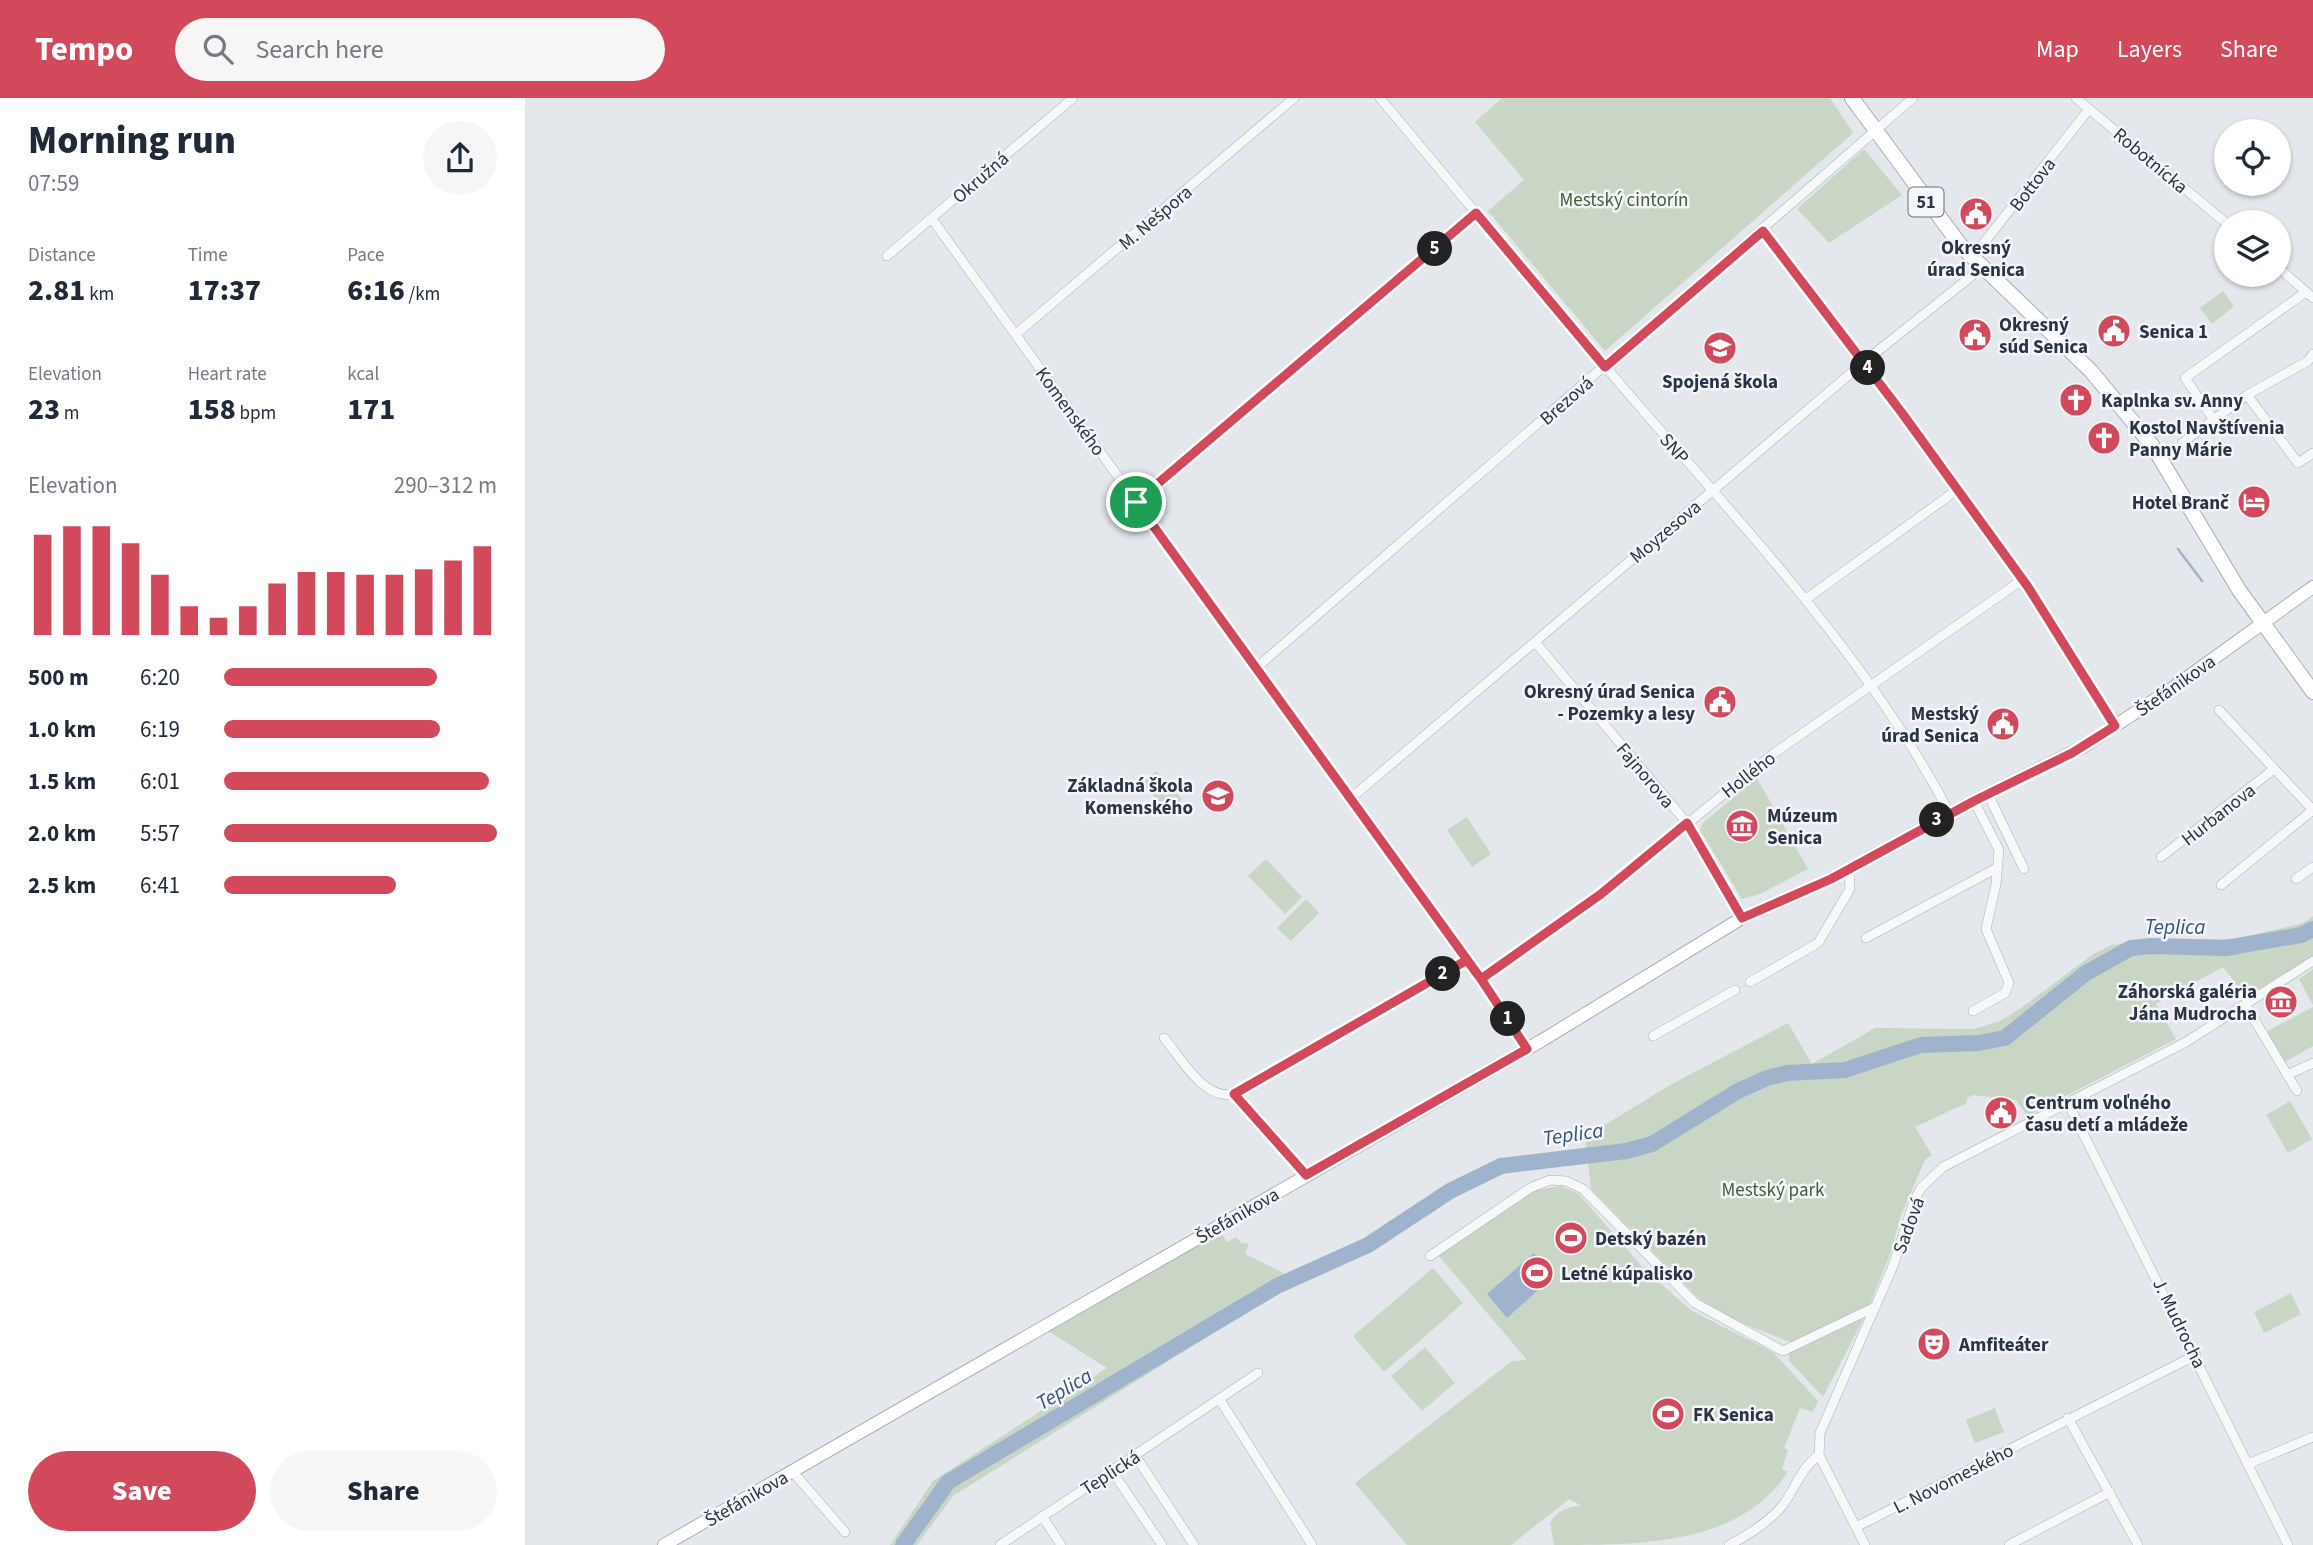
<!DOCTYPE html>
<meta charset="utf-8">
<style>
body{margin:0;font-family:"Source Sans 3",sans-serif;background:#f6f6f7;color:#1f2937;height:100vh;display:flex;flex-direction:column;font-size:26px;white-space:nowrap}
*{box-sizing:border-box;margin:0}
p{font-size:23px;color:#747a83}
.icon{flex:none;width:38px;height:38px;fill:none;stroke:currentColor;stroke-width:2;stroke-linecap:round;stroke-linejoin:round}
.map{position:relative;flex:1;overflow:hidden}
.drawer{display:flex;flex-direction:column;background:#fff;width:525px}
.drawer>*{flex:none}
.fabs{position:absolute;left:1689px;top:21px;display:grid;gap:14px}
.fabs a{display:grid;place-items:center;width:77px;height:77px;border-radius:50%;background:#fff;box-shadow:0 2px 5px #0004;font-size:35px}
.pin{position:absolute;display:grid;place-items:center;width:60px;height:60px;color:#fff;margin:-30px;border:4px solid #fff;border-radius:50%;box-shadow:0 2px 7px #0007}
.km{position:absolute;width:35px;height:35px;margin:-18px;border-radius:50%;background:#222;color:#fff;font-size:19px;line-height:35px;text-align:center}
.round{display:grid;place-items:center;flex:none;width:74px;height:74px;border-radius:37px;background:#f6f6f7}
.headline{display:flex;align-items:center;justify-content:space-between;height:119px;padding:0 28px}
h1{font-size:38px;font-weight:800;line-height:52px}
.figures{display:grid;grid-template-columns:repeat(3,1fr);gap:10px;height:119px;padding:7px 28px}
.figures div{display:grid;align-content:center}
.figures b{font-size:30px;font-weight:800}
.figures small{font-size:19px;font-weight:400}
.figures p{font-size:19px}
.chart{height:196px;padding:14px 28px}
.chart p{display:flex;justify-content:space-between}
.chart svg{width:100%;height:126px;margin-top:7px;stroke:#d1495b;stroke-width:6}
.action{display:flex;gap:14px;margin-top:auto;padding:14px 28px}
.action a{flex:1;height:80px;border-radius:42px;background:#d1495b;color:#fff;font-size:28px;font-weight:800;line-height:80px;text-align:center}
.action a+a{background:#f6f6f7;color:#1f2937}
ul{padding:0 28px;list-style:none;font-size:23px}
li{display:grid;grid-template-columns:112px 84px 1fr;align-items:center;height:52px}
li i{height:18px;border-radius:9px;background:#d1495b}
header{display:flex;align-items:center;gap:42px;box-sizing:border-box;height:98px;padding:0 35px;background:#d1495b;color:#fff}
header strong{font-size:33px}
nav{display:flex;gap:38px;margin-inline-start:auto;font-size:24px}
.search{width:490px;height:63px;background:#f6f6f7;display:flex;align-items:center;gap:18px;box-sizing:border-box;padding:0 24px;border-radius:38px;color:#747a83;font-size:26px}
main{display:flex;flex:1;min-height:0}
.map>svg:first-child{display:block}
.green{fill:#c9d6c5}
.water{fill:#9fb4cc}
.lines{fill:none;stroke-linecap:round;stroke-linejoin:round}
.stream{stroke:#9fb4cc;stroke-width:2.5}
.river{stroke:#9fb4cc;stroke-width:16}
.street-casing{stroke:#a9aeb7;stroke-width:10}
.secondary-casing{stroke:#a9aeb7;stroke-width:14}
.primary-casing{stroke:#a3abb8;stroke-width:16}
.street{stroke:#f7f8fa;stroke-width:9}
.secondary{stroke:#fff;stroke-width:12}
.primary{stroke:#fff;stroke-width:14}
.route-casing{stroke:#fff;stroke-width:14}
.route{stroke:#d1495b;stroke-width:9}
.labels{text-anchor:middle;stroke-width:5;stroke-linejoin:round;paint-order:stroke}
.shield{fill:#f4f6f9;stroke:#676e7b;stroke-width:2}
.shield-label{font-size:18px;font-weight:bold;fill:#2b3445}
.street-label{font-size:19px;fill:#2b3445;stroke:#f4f6f9}
.park-label{font-size:19px;fill:#3f6138;stroke:#f4f6f9}
.poi-label{font-size:19px;font-weight:bold;fill:#2b3445;stroke:#f4f6f9;text-anchor:start}
.water-label{font-size:21px;font-style:italic;fill:#34527a;stroke:#f4f6f9}
</style>
<header>
<strong>Tempo</strong>
<div class="search"><svg class="icon" aria-label="search" viewBox="0 0 24 24"><circle cx="10" cy="10" r="6"/><path d="M15 15l6 6"/></svg>Search here</div>
<nav><a>Map</a><a>Layers</a><a>Share</a></nav>
</header>
<main>
<section class="drawer">
<div class="headline"><div><h1>Morning run</h1><p>07:59</p></div><a class="round"><svg class="icon" aria-label="share" viewBox="0 0 24 24"><path d="M12 15V3M7 8l5-5 5 5M5 13v7h14v-7"/></svg></a></div>
<div class="figures">
<div><p>Distance</p><b>2.81<small> km</small></b></div>
<div><p>Time</p><b>17:37</b></div>
<div><p>Pace</p><b>6:16<small> /km</small></b></div>
</div>
<div class="figures">
<div><p>Elevation</p><b>23<small> m</small></b></div>
<div><p>Heart rate</p><b>158<small> bpm</small></b></div>
<div><p>kcal</p><b>171</b></div>
</div>
<div class="chart"><p><span>Elevation</span>290–312 m</p>
<svg viewBox="0 0 160 44" preserveAspectRatio="none"><path d="M5 44V9M15 44V6M25 44V6M35 44V12M45 44V23M55 44V34M65 44V38M75 44V34M85 44V26M95 44V22M105 44V22M115 44V23M125 44V23M135 44V21M145 44V18M155 44V13"/></svg>
</div>
<ul>
<li><b>500 m</b>6:20<i style="width:78%"></i></li>
<li><b>1.0 km</b>6:19<i style="width:79%"></i></li>
<li><b>1.5 km</b>6:01<i style="width:97%"></i></li>
<li><b>2.0 km</b>5:57<i style="width:100%"></i></li>
<li><b>2.5 km</b>6:41<i style="width:63%"></i></li>
</ul>
<div class="action"><a>Save</a><a>Share</a></div>
</section>
<div class="map">
<svg width="1788" height="1447" viewBox="0 0 1788 1447">
<rect width="100%" height="100%" fill="#e4e7ec"/>
<g class="green">
<path d="M977,0H1305L1328,35L1080,253L963,113L999,82L950,24Z"/>
<path d="M1339,51L1377,97L1304,145L1272,111Z"/>
<path d="M1698,193L1709,208L1687,226L1675,210Z"/>
<path d="M631,673L657,701L643,714L617,685Z"/>
<path d="M1232,680L1283,771L1235,796L1217,801L1175,732L1178,725Z"/>
<path d="M942,719L966,756L947,769L922,732Z"/>
<path d="M741,761L777,799L760,816L723,778Z"/>
<path d="M781,801L794,815L766,843L752,830Z"/>
<path d="M1788,818V858L1721,899L1698,869L1631,906L1651,941L1502,1018L1491,1002L1448,997L1442,1000V1005L1390,1029L1407,1057L1400,1062L1376,1117L1366,1154L1340,1218L1298,1299L1264,1263L1265,1244L1199,1218L1171,1198L1066,1091L1060,1039L1145,987L1263,925L1287,966L1350,930L1449,931L1475,923L1496,910L1567,857L1586,847L1628,842L1709,841L1779,825Z"/>
<path d="M1788,871V907L1774,881Z"/>
<path d="M1788,909V948L1758,965L1739,935Z"/>
<path d="M1765,1003L1787,1041L1763,1055L1741,1017Z"/>
<path d="M1036,1088L1054,1096L1120,1172L1167,1213L1248,1254L1293,1303L1288,1314L1275,1310L1259,1350L1263,1352L1257,1371L1263,1374C1214,1447 1119,1447 1029,1447L1025,1425C1033,1412 1043,1408 1057,1408L1044,1401L986,1447H882L830,1385L987,1263L1002,1262L913,1157L1011,1092Z"/>
<path d="M695,1133L702,1144L711,1139L716,1145L724,1146L720,1156L773,1182L428,1398L392,1447H365L408,1383L582,1270L523,1233Z"/>
<path d="M908,1170L938,1205L859,1274L828,1238Z"/>
<path d="M1766,1195L1776,1216L1739,1235L1729,1214Z"/>
<path d="M900,1249L930,1285L897,1313L866,1278Z"/>
<path d="M1470,1310L1479,1334L1450,1345L1441,1322Z"/>
</g>
<path class="water" d="M1009,1155L1029,1178L982,1220L962,1196Z"/>
<g class="lines">
<path class="stream" d="M1653,451L1677,483"/>
<path class="river" d="M378,1447L423,1384L752,1188L843,1147L925,1093L976,1068L1101,1053L1127,1046L1213,993L1242,980L1262,975L1320,972L1396,947L1453,945L1480,940L1561,875L1606,850L1626,848L1701,850L1776,837L1788,831"/>
<defs>
<g id="street">
<path d="M855,0C944,106 1031,212 1121,316C1230,442 1347,566 1425,716"/>
<path d="M1551,0L1701,125"/>
<path d="M407,121L956,881L1001,951"/>
<path d="M1238,133L1377,315L1503,489L1590,628"/>
<path d="M362,158L548,0"/>
<path d="M1447,160L1564,11"/>
<path d="M1754,170L1788,200"/>
<path d="M491,236L769,0"/>
<path d="M1722,297L1773,365L1788,355"/>
<path d="M1688,321L1660,280L1781,194"/>
<path d="M1657,345L1722,297L1783,263L1788,256"/>
<path d="M611,404L952,115"/>
<path d="M1281,501L1432,392"/>
<path d="M1010,544L1162,725L1217,820"/>
<path d="M731,570L1388,0"/>
<path d="M1694,612L1788,712"/>
<path d="M1463,696L1499,771"/>
<path d="M825,701L1339,264L1458,169"/>
<path d="M1636,759L1749,671"/>
<path d="M1771,781L1788,769"/>
<path d="M1696,787L1788,712"/>
<path d="M1341,840L1470,771"/>
<path d="M956,881L1076,796L1248,656L1497,482"/>
<path d="M1225,884L1293,845L1325,791L1324,772"/>
<path d="M1720,906L1772,993"/>
<path d="M1448,913L1480,895L1484,885L1461,831L1471,786L1474,752L1449,703"/>
<path d="M1128,938L1210,892"/>
<path d="M639,940C656,960 679,1003 709,996L781,1077"/>
<path d="M1762,977L1788,965"/>
<path d="M709,996L942,862"/>
<path d="M1543,1005L1763,1447"/>
<path d="M905,1158L1005,1090L1025,1082L1041,1083L1058,1091L1170,1205L1258,1253L1348,1210"/>
<path d="M695,1302L787,1447"/>
<path d="M1543,1320L1613,1447"/>
<path d="M610,1357L669,1447"/>
<path d="M1723,1366L1788,1339"/>
<path d="M267,1373L320,1434"/>
<path d="M587,1373L637,1447"/>
<path d="M517,1418L536,1447"/>
<path d="M1331,1429L1671,1257"/>
<path d="M475,1447L733,1275"/>
<path d="M1204,1447C1222,1438 1245,1423 1258,1407C1271,1389 1276,1370 1294,1357"/>
<path d="M1340,1447L1294,1357L1295,1335L1368,1168L1390,1101L1396,1090L1418,1069L1661,944L1788,863"/>
<path d="M1484,1447L1585,1394"/>
</g>
<path id="secondary" d="M139,1447L1016,943L1217,820L1306,781L1449,703L1558,649L1649,589L1788,489"/>
<path id="primary" d="M1327,0L1436,148L1566,273L1627,347L1714,492L1788,594"/>
</defs>
<use href="#street" class="street-casing"/>
<use href="#secondary" class="secondary-casing"/>
<use href="#primary" class="primary-casing"/>
<use href="#street" class="street"/>
<use href="#secondary" class="secondary"/>
<use href="#primary" class="primary"/>
</g>
<g class="lines">
<defs>
<path id="route" d="M611,404L956,881L1002,951L781,1077L709,996L942,862L956,881L1076,796L1162,725L1217,820L1306,781L1449,703L1547,655L1590,628L1503,489L1377,315L1238,133L1080,269L951,115L611,404"/>
</defs>
<use href="#route" class="route-casing"/>
<use href="#route" class="route"/>
</g>
<defs>
<symbol id="civic-disc" viewBox="-11 -11 22 22"><circle r="9.5" fill="#d1495b" stroke="#f4f6f9"/><path d="M-.6-6.5H3V-4.5H.6V-3L4-1V1h2V6H-6V1h2V-1L-.6-3ZM-1.2 2.5V6h2.4V2.5Z" fill="#fff"/></symbol>
<symbol id="school-disc" viewBox="-11 -11 22 22"><circle r="9.5" fill="#d1495b" stroke="#f4f6f9"/><path d="M0-5L7-2L0 1L-7-2ZM-4 1L0 2.5L4 1V4Q0 6-4 4Z" fill="#fff"/></symbol>
<symbol id="church-disc" viewBox="-11 -11 22 22"><circle r="9.5" fill="#d1495b" stroke="#f4f6f9"/><path d="M-1.2-6h2.4v3.5h3.3v2.4h-3.3V6h-2.4V-.1h-3.3v-2.4h3.3Z" fill="#fff"/></symbol>
<symbol id="hotel-disc" viewBox="-11 -11 22 22"><circle r="9.5" fill="#d1495b" stroke="#f4f6f9"/><path d="M-6-4.5h1.5V1H6V5H4.5V3h-9V5H-6ZM-4 0a1.8 1.8 0 1 1 3.6 0ZM.5 0V-2.5h3Q6-2.5 6 0Z" fill="#fff"/></symbol>
<symbol id="museum-disc" viewBox="-11 -11 22 22"><circle r="9.5" fill="#d1495b" stroke="#f4f6f9"/><path d="M0-6L6-3V-2H-6V-3ZM-5-1h2V3h-2ZM-1-1h2V3h-2ZM3-1h2V3H3ZM-6 4H6V6H-6Z" fill="#fff"/></symbol>
<symbol id="stadium-disc" viewBox="-11 -11 22 22"><circle r="9.5" fill="#d1495b" stroke="#f4f6f9"/><path d="M0-5a6.5 5 0 1 0 0 10a6.5 5 0 1 0 0-10ZM-3.5-1.8h7v3.6h-7Z" fill="#fff"/></symbol>
<symbol id="theatre-disc" viewBox="-11 -11 22 22"><circle r="9.5" fill="#d1495b" stroke="#f4f6f9"/><path d="M-5-5.5Q0-4 5-5.5V0Q5 5 0 6Q-5 5-5 0ZM-3.3-2.5H-1v1.5H-3.3ZM1-2.5H3.3v1.5H1ZM-2.8 1Q0 5.5 2.8 1Z" fill="#fff"/></symbol>
</defs>
<g fill-rule="evenodd">
<use href="#civic-disc" x="1432" y="97" width="38" height="38"/>
<use href="#civic-disc" x="1570" y="214" width="38" height="38"/>
<use href="#civic-disc" x="1431" y="218" width="38" height="38"/>
<use href="#school-disc" x="1176" y="231" width="38" height="38"/>
<use href="#church-disc" x="1532" y="283" width="38" height="38"/>
<use href="#church-disc" x="1560" y="321" width="38" height="38"/>
<use href="#hotel-disc" x="1710" y="385" width="38" height="38"/>
<use href="#civic-disc" x="1176" y="585" width="38" height="38"/>
<use href="#civic-disc" x="1459" y="607" width="38" height="38"/>
<use href="#school-disc" x="674" y="679" width="38" height="38"/>
<use href="#museum-disc" x="1198" y="709" width="38" height="38"/>
<use href="#museum-disc" x="1737" y="885" width="38" height="38"/>
<use href="#civic-disc" x="1457" y="996" width="38" height="38"/>
<use href="#stadium-disc" x="1027" y="1121" width="38" height="38"/>
<use href="#stadium-disc" x="993" y="1156" width="38" height="38"/>
<use href="#theatre-disc" x="1390" y="1227" width="38" height="38"/>
<use href="#stadium-disc" x="1124" y="1297" width="38" height="38"/>
</g>
<g class="labels">
<rect class="shield" x="1383.5" y="89.5" width="35" height="29" rx="5"/>
<g class="shield-label">
<text x="1401" y="110">51</text>
</g>
<g class="street-label">
<text transform="translate(1626 62) rotate(40)" y="7">Robotnícka</text>
<text transform="translate(455 79) rotate(-41)" y="7">Okružná</text>
<text transform="translate(1507 86) rotate(-52)" y="7">Bottova</text>
<text transform="translate(630 119) rotate(-40)" y="7">M. Nešpora</text>
<text transform="translate(1041 302) rotate(-41)" y="7">Brezová</text>
<text transform="translate(546 313) rotate(54)" y="7">Komenského</text>
<text transform="translate(1150 350) rotate(49)" y="7">SNP</text>
<text transform="translate(1140 433) rotate(-40)" y="7">Moyzesova</text>
<text transform="translate(1650 587) rotate(-35)" y="7">Štefánikova</text>
<text transform="translate(1223 676) rotate(-38)" y="7">Hollého</text>
<text transform="translate(1121 677) rotate(50)" y="7">Fajnorova</text>
<text transform="translate(1693 716) rotate(-38)" y="7">Hurbanova</text>
<text transform="translate(712 1117) rotate(-30)" y="7">Štefánikova</text>
<text transform="translate(1383 1127) rotate(-70)" y="7">Sadová</text>
<text transform="translate(1655 1225) rotate(64)" y="7">J. Mudrocha</text>
<text transform="translate(585 1374) rotate(-33)" y="7">Teplická</text>
<text transform="translate(1428 1380) rotate(-27)" y="7">L. Novomeského</text>
<text transform="translate(221 1400) rotate(-30)" y="7">Štefánikova</text>
</g>
<g class="park-label">
<text x="1099" y="108">Mestský cintorín</text>
<text x="1248" y="1098">Mestský park</text>
</g>
<g class="poi-label">
<text x="1451" y="156" text-anchor="middle">Okresný<tspan x="1451" dy="22">úrad Senica</tspan></text>
<text x="1474" y="233">Okresný<tspan x="1474" dy="22">súd Senica</tspan></text>
<text x="1614" y="240">Senica 1</text>
<text x="1195" y="290" text-anchor="middle">Spojená škola</text>
<text x="1576" y="309">Kaplnka sv. Anny</text>
<text x="1604" y="336">Kostol Navštívenia<tspan x="1604" dy="22">Panny Márie</tspan></text>
<text x="1704" y="411" text-anchor="end">Hotel Branč</text>
<text x="1170" y="600" text-anchor="end">Okresný úrad Senica<tspan x="1170" dy="22">- Pozemky a lesy</tspan></text>
<text x="1454" y="622" text-anchor="end">Mestský<tspan x="1454" dy="22">úrad Senica</tspan></text>
<text x="668" y="694" text-anchor="end">Základná škola<tspan x="668" dy="22">Komenského</tspan></text>
<text x="1242" y="724">Múzeum<tspan x="1242" dy="22">Senica</tspan></text>
<text x="1732" y="900" text-anchor="end">Záhorská galéria<tspan x="1732" dy="22">Jána Mudrocha</tspan></text>
<text x="1500" y="1011">Centrum voľného<tspan x="1500" dy="22">času detí a mládeže</tspan></text>
<text x="1070" y="1147">Detský bazén</text>
<text x="1036" y="1182">Letné kúpalisko</text>
<text x="1434" y="1253">Amfiteáter</text>
<text x="1168" y="1323">FK Senica</text>
</g>
<g class="water-label">
<text x="1650" y="836">Teplica</text>
<text transform="translate(1048 1036) rotate(-8)" y="7">Teplica</text>
<text transform="translate(539 1291) rotate(-31)" y="7">Teplica</text>
</g>
</g>
</svg>
<div class="fabs">
<a><svg class="icon" aria-label="locate" viewBox="0 0 24 24"><circle cx="12" cy="12" r="6"/><path d="M12 2v4M12 18v4M2 12h4M18 12h4"/></svg></a>
<a><svg class="icon" aria-label="layers" viewBox="0 0 24 24"><path d="M12 4l9 5-9 5-9-5zM3 14l9 5 9-5"/></svg></a>
</div>
<div class="pin" style="left:611px;top:404px;background:#1e9e55"><svg class="icon" aria-label="arrive" viewBox="0 0 24 24"><path d="M6 21V4h12l-3 4 3 4H6"/></svg></div>
<b class="km" style="left:983px;top:921px">1</b>
<b class="km" style="left:918px;top:876px">2</b>
<b class="km" style="left:1412px;top:722px">3</b>
<b class="km" style="left:1343px;top:270px">4</b>
<b class="km" style="left:910px;top:151px">5</b>
</div>
</main>
